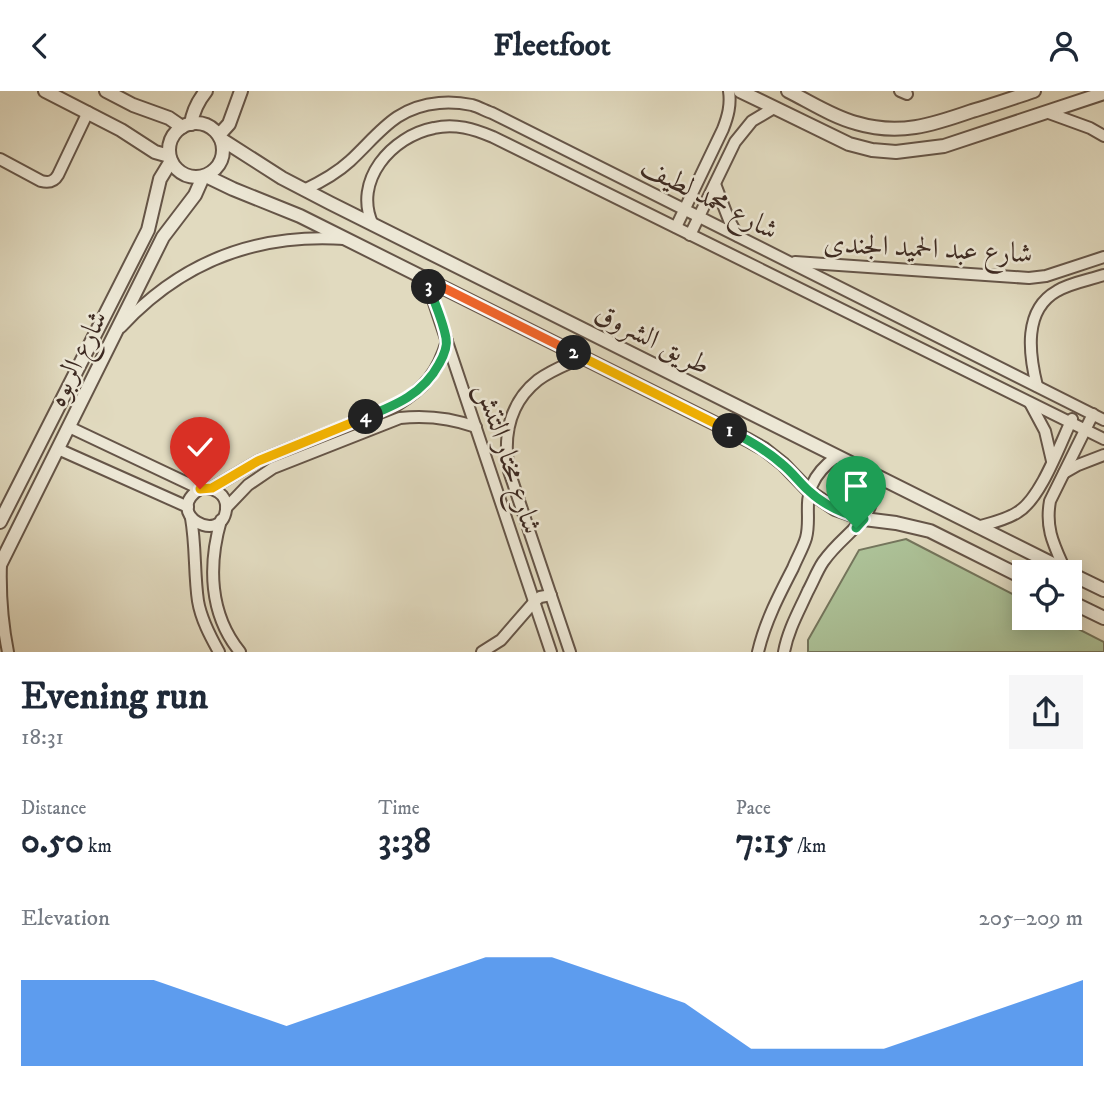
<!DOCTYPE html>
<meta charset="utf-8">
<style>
body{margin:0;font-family:"IM FELL DW Pica",Amiri,serif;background:#f6f6f7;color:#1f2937;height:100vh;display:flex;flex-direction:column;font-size:26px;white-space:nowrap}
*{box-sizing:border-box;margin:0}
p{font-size:23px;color:#747a83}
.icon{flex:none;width:38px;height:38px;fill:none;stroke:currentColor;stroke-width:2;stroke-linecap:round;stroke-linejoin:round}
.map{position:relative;height:561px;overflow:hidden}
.side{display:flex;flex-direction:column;background:#fff;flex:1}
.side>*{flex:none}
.fabs{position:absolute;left:1012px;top:469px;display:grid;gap:14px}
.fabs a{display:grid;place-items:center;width:70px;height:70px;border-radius:0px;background:#fff;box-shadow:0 4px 18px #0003;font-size:35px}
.pin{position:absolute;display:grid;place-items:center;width:60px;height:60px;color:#fff;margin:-72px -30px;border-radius:50% 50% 50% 0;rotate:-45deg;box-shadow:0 0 7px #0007}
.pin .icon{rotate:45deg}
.km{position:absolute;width:35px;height:35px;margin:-18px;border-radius:50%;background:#222;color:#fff;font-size:19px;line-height:35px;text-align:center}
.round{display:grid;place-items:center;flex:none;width:74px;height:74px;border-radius:0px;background:#f6f6f7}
.headline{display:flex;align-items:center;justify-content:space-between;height:119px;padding:0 21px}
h1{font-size:38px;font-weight:700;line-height:52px}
.metrics{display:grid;grid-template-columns:repeat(3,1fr);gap:10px;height:119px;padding:7px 21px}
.metrics div{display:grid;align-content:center}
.metrics b{font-size:35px;font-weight:700}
.metrics small{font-size:19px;font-weight:400}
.metrics p{font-size:19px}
.chart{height:196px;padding:14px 21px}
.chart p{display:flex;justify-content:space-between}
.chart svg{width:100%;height:126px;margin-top:7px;fill:#1a73e8;opacity:.7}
header{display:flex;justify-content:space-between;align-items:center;height:91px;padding:0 21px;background:#fff;font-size:32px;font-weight:700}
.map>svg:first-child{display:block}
.green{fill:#acc197;stroke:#74755c;stroke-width:2}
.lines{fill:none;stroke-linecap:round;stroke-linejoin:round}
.minor-casing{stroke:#655548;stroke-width:14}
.tertiary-casing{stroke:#655548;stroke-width:16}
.minor{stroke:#ece7d5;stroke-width:10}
.tertiary{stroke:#ece7d5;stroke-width:12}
.split-1-casing{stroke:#fff;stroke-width:14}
.split-2-casing{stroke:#fff;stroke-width:14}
.split-3-casing{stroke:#fff;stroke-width:14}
.split-4-casing{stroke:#fff;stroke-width:14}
.split-5-casing{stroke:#fff;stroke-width:14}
.split-1{stroke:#22a559;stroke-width:9}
.split-2{stroke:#f5b400;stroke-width:9}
.split-3{stroke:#f0652b;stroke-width:9}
.split-4{stroke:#22a559;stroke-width:9}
.split-5{stroke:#f5b400;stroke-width:9}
.labels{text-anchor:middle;stroke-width:5;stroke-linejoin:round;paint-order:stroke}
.street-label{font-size:28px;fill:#3c2921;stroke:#ece7d5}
</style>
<header><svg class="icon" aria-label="back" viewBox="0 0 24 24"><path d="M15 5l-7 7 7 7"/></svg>Fleetfoot<svg class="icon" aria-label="person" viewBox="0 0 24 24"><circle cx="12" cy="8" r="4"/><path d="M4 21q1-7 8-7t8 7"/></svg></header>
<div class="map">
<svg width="1104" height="561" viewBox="0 0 1104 561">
<rect width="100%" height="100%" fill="#e1dabf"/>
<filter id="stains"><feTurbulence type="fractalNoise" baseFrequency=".00286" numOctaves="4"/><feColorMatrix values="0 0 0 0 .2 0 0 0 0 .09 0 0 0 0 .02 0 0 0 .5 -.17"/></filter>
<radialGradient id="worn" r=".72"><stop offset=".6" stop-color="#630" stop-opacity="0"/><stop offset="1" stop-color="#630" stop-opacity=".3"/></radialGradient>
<path class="green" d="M906,448L1024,509V527H1057L1104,551V561H808V549L859,459Z"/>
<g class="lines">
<defs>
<g id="minor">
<path d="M900,0L907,3"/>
<path d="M1046,21L1090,37L1104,45"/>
<path d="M0,68L41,90C49,92 54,91 58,84L88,21"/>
<path d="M715,93L729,129L738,145"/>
<path d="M304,99C321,91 337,82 350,70C380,42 395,16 439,12C450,11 462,12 472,14C479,16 486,20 492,22L1104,329"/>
<path d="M373,134C352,90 392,45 434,37C455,32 474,38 493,46L1104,348"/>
<path d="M676,136L723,38C728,25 731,14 729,0"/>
<path d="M690,144L735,51L752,30L774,17"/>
<path d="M795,171L1029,187L1046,185L1104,166"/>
<path d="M426,188L551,561"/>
<path d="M121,236C181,171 257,142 345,148"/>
<path d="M1037,295C1029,263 1023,219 1057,200C1070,192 1089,189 1104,184"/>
<path d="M1030,312L1045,340L1052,370"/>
<path d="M69,336L200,398C213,395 228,403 226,419C221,455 162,422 200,398"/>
<path d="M58,358L188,416"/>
<path d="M1064,382L1078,374L1104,364"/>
<path d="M212,397L258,370L397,314C425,297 438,281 447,250"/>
<path d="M226,417L248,394L273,377L400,327C427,324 451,327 476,336"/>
<path d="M191,427C196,455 194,483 198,510C201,528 210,545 219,561"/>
<path d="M221,429C208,474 209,523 240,561"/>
<path d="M977,436C991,432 1006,429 1018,421C1041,407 1060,353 1072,328"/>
<path d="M1,472C0,502 2,531 8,561"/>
<path d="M1065,479C1054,454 1045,438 1050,410L1093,323"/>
<path d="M482,561L501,549L534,511L540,506L551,504"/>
<path d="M570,561L509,380C503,346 509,312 538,289C551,279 568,273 583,266"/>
<path d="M758,561C765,531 779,504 793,477C797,467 803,457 806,447C811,429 804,412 812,394C817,382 825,374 836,366"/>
<path d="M784,561C788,539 799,520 808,500C813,491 817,480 823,471C846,438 875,433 876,386"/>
</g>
<g id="tertiary">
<path d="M45,0L121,39L155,61L169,65"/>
<path d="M106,0L133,14L169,27L182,36"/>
<path d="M740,0L849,53L872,59L896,61L944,55L1104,2"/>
<path d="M788,0C810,11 833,26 856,32C899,45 932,34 972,20C993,14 1013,7 1034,0"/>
<circle cx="196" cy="59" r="27"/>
<path d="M191,33C193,19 198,10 206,0"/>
<path d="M219,44L229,33L241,0"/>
<path d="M221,48L282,87L330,112L1069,481"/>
<path d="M206,85L233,98L300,125L748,349L764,358L783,373L810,401L835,418L864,428L896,432L930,440L1024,487"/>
<path d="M0,431L148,139L160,88L171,70"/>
<path d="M0,474L163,146L195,104L203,86"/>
<path d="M1069,482L1104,499"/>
<path d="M1069,510L1104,527"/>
</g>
</defs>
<use href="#minor" class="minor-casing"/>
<use href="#tertiary" class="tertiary-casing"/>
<use href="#minor" class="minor"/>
<use href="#tertiary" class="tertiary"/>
</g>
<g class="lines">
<defs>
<path id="split-1" d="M730,340C749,349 766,359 782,373C792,381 800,392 809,400C825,415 844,423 864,428L856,437"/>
<path id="split-2" d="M574,262L730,340"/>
<path id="split-3" d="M429,196L426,188L574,262"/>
<path id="split-4" d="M366,326C396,314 423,303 439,273C443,266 448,256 446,247C443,230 435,213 429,196"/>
<path id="split-5" d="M200,398L212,397L258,370L366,326"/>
</defs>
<use href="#split-1" class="split-1-casing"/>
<use href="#split-2" class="split-2-casing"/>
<use href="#split-3" class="split-3-casing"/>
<use href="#split-4" class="split-4-casing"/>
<use href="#split-5" class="split-5-casing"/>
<use href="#split-1" class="split-1"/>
<use href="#split-2" class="split-2"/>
<use href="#split-3" class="split-3"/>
<use href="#split-4" class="split-4"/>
<use href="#split-5" class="split-5"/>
</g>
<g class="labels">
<g class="street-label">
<text transform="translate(710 106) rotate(27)" y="10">شارع محمد لطيف</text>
<text transform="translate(928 156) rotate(3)" y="10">شارع عبد الحميد الجندى</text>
<text transform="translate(653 247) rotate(27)" y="10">طريق الشروق</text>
<text transform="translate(76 267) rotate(-64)" y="10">شارع الربوه</text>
<text transform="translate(510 367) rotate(72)" y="10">شارع مختار التتش</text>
</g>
</g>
<rect width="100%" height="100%" filter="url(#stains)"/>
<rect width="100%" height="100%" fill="url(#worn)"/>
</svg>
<div class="fabs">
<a><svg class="icon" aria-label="locate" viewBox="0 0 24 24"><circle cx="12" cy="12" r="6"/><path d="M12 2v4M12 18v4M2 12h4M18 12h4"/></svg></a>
</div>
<div class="pin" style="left:856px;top:437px;background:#1e9e55"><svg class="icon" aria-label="arrive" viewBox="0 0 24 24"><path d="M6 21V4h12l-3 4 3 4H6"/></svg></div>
<div class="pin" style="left:200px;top:398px;background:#d93025"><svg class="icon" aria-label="check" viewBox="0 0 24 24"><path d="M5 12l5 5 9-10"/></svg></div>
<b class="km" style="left:730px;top:340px">1</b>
<b class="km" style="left:574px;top:262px">2</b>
<b class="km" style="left:429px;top:196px">3</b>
<b class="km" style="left:366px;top:326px">4</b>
</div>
<section class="side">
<div class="headline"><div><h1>Evening run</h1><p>18:31</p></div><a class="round"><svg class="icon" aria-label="share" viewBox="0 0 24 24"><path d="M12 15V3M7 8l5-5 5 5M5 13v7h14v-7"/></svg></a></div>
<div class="metrics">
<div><p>Distance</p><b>0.50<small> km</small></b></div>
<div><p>Time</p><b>3:38</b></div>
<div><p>Pace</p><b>7:15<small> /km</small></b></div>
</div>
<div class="chart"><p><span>Elevation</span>205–209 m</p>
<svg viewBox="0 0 160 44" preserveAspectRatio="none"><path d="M0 44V14L10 14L20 14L30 22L40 30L50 22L60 14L70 6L80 6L90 14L100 22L110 38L120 38L130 38L140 30L150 22L160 14V44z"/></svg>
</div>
</section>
